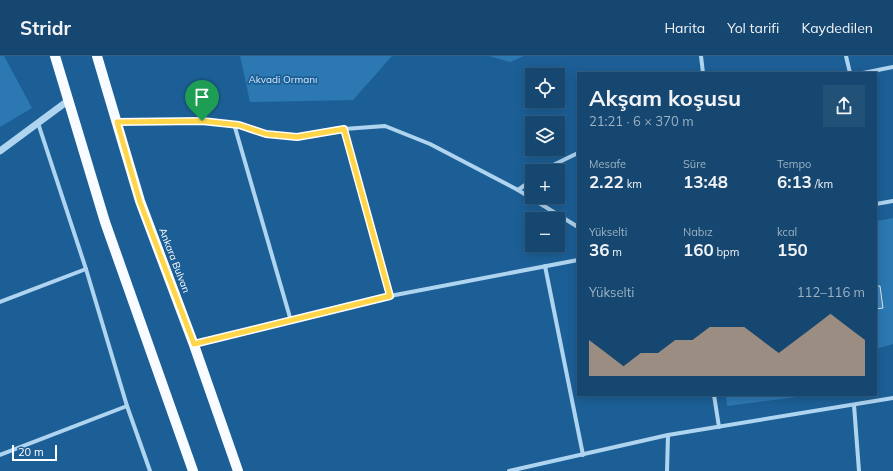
<!DOCTYPE html>
<html lang="tr">
<meta charset="utf-8">
<style>
body{margin:0;font-family:Mulish,sans-serif;background:#225178;color:#f1f3f6;height:100vh;display:flex;flex-direction:column;font-size:15px;white-space:nowrap}
*{box-sizing:border-box;margin:0}
p{font-size:13px;color:#9db2c3}
.icon{flex:none;width:22px;height:22px;fill:none;stroke:currentColor;stroke-width:2;stroke-linecap:round;stroke-linejoin:round}
.map{position:relative;flex:1;overflow:hidden}
.drawer{position:absolute;left:577px;top:16px;width:300px;height:324px;display:flex;flex-direction:column;background:#154770;border-radius:0px;box-shadow:0 2px 10px #0003,0 0 0 1px #345f83}
.drawer>*{flex:none}
.fabs{position:absolute;left:525px;top:12px;display:grid;gap:8px}
.fabs a{display:grid;place-items:center;width:40px;height:40px;border-radius:0px;background:#154770;box-shadow:0 2px 10px #0003,0 0 0 1px #345f83;font-size:20px}
.scale{position:absolute;left:12px;bottom:10px;width:45px;box-sizing:border-box;padding-left:4px;border:2px solid #fff;border-top:0;font-size:11px;line-height:14px;white-space:nowrap;color:#fff;-webkit-text-stroke:3px #1c5f96;paint-order:stroke}
.pin{position:absolute;display:grid;place-items:center;width:34px;height:34px;color:#fff;margin:-41px -17px;border-radius:50% 50% 50% 0;rotate:-45deg;box-shadow:0 0 4px #0007}
.pin .icon{rotate:45deg}
.round{display:grid;place-items:center;flex:none;width:42px;height:42px;border-radius:0px;background:#225178}
.summary{display:flex;align-items:center;justify-content:space-between;height:68px;padding:0 12px}
h1{font-size:22px;font-weight:700;line-height:30px}
.stats{display:grid;grid-template-columns:repeat(3,1fr);gap:6px;height:68px;padding:4px 12px}
.stats div{display:grid;align-content:center}
.stats b{font-size:17px;font-weight:700}
.stats small{font-size:11px;font-weight:400}
.stats p{font-size:11px}
.chart{height:112px;padding:8px 12px}
.chart p{display:flex;justify-content:space-between}
.chart svg{width:100%;height:72px;margin-top:4px;fill:#d6ab8b;opacity:.7}
header{display:flex;align-items:center;gap:24px;box-sizing:border-box;height:56px;padding:0 20px;background:#154770;border-bottom:1px solid #345f83}
header strong{font-size:19px}
nav{display:flex;gap:22px;margin-inline-start:auto;font-size:14px}
.map>svg:first-child{display:block}
.green{fill:#2c78b2}
.building{fill:#4488bd;stroke:#d6ebfb}
.lines{fill:none;stroke-linecap:round;stroke-linejoin:round}
.minor{stroke:#afd4f0;stroke-width:4}
.tertiary{stroke:#afd4f0;stroke-width:7}
.primary{stroke:#f8fbff;stroke-width:10}
.route-casing{stroke:#fff;stroke-width:8}
.route{stroke:#ffd54a;stroke-width:5}
.labels{text-anchor:middle;stroke-width:3.5;stroke-linejoin:round;paint-order:stroke}
.park-label{font-size:10px;fill:#d6ebfb;stroke:#1c5f96}
.street-label{font-size:10px;fill:#fff;stroke:#1c5f96}
</style>
<header>
<strong>Stridr</strong>
<nav><a>Harita</a><a>Yol tarifi</a><a>Kaydedilen</a></nav>
</header>
<div class="map">
<svg width="893" height="415" viewBox="0 0 893 415">
<rect width="100%" height="100%" fill="#1c5f96"/>
<g class="green">
<path d="M0,0H4L32,52L0,71Z"/>
<path d="M240,0H392L353,44L250,46Z"/>
<path d="M489,0H524L510,6Z"/>
<path d="M893,162V288L876,293V165Z"/>
<path d="M726,339H812L727,350Z"/>
</g>
<path class="building" d="M876,230H880L883,252L876,253Z"/>
<g class="lines">
<g class="minor">
<path d="M701,0L703,17"/>
<path d="M846,0L850,17"/>
<path d="M863,17L893,11"/>
<path d="M117,66L202,65L239,69L266,78L297,81L344,73L385,70L430,88L518,134L578,171"/>
<path d="M38,67L86,213L127,350L150,415"/>
<path d="M234,68L291,265"/>
<path d="M344,73L390,240"/>
<path d="M544,115L551,110L578,97"/>
<path d="M518,134L532,124"/>
<path d="M876,148L893,145"/>
<path d="M545,210L583,399"/>
<path d="M0,246L86,213"/>
<path d="M195,288L390,240L578,204"/>
<path d="M714,339L719,371"/>
<path d="M854,349L859,415"/>
<path d="M0,399L127,350"/>
<path d="M509,415L668,379L893,342"/>
<path d="M667,415L668,379"/>
</g>
<path class="tertiary" d="M0,95L69,44"/>
<g class="primary">
<path d="M55,0L105,166L193,415"/>
<path d="M97,0L140,145L194,289L238,415"/>
</g>
</g>
<g class="lines">
<defs>
<path id="route" d="M202,65L239,69L266,78L297,81L344,73L390,240L194,288L140,146L117,66Z"/>
</defs>
<use href="#route" class="route-casing"/>
<use href="#route" class="route"/>
</g>
<g class="labels">
<g class="park-label">
<text x="283" y="27">Akvadi Ormanı</text>
</g>
<g class="street-label">
<text transform="translate(175 204) rotate(69)" y="4">Ankara Bulvarı</text>
</g>
</g>
</svg>
<div class="fabs">
<a><svg class="icon" aria-label="locate" viewBox="0 0 24 24"><circle cx="12" cy="12" r="6"/><path d="M12 2v4M12 18v4M2 12h4M18 12h4"/></svg></a>
<a><svg class="icon" aria-label="layers" viewBox="0 0 24 24"><path d="M12 4l9 5-9 5-9-5zM3 14l9 5 9-5"/></svg></a>
<a>+</a>
<a>−</a>
</div>
<div class="scale">20 m</div>
<div class="pin" style="left:202px;top:65px;background:#1e9e55"><svg class="icon" aria-label="arrive" viewBox="0 0 24 24"><path d="M6 21V4h12l-3 4 3 4H6"/></svg></div>
<section class="drawer">
<div class="summary"><div><h1>Akşam koşusu</h1><p>21:21 · 6 × 370 m</p></div><a class="round"><svg class="icon" aria-label="share" viewBox="0 0 24 24"><path d="M12 15V3M7 8l5-5 5 5M5 13v7h14v-7"/></svg></a></div>
<div class="stats">
<div><p>Mesafe</p><b>2.22<small> km</small></b></div>
<div><p>Süre</p><b>13:48</b></div>
<div><p>Tempo</p><b>6:13<small> /km</small></b></div>
</div>
<div class="stats">
<div><p>Yükselti</p><b>36<small> m</small></b></div>
<div><p>Nabız</p><b>160<small> bpm</small></b></div>
<div><p>kcal</p><b>150</b></div>
</div>
<div class="chart"><p><span>Yükselti</span>112–116 m</p>
<svg viewBox="0 0 160 44" preserveAspectRatio="none"><path d="M0 44V22L10 30L20 38L30 30L40 30L50 22L60 22L70 14L80 14L90 14L100 22L110 30L120 22L130 14L140 6L150 14L160 22V44z"/></svg>
</div>
</section>
</div>
